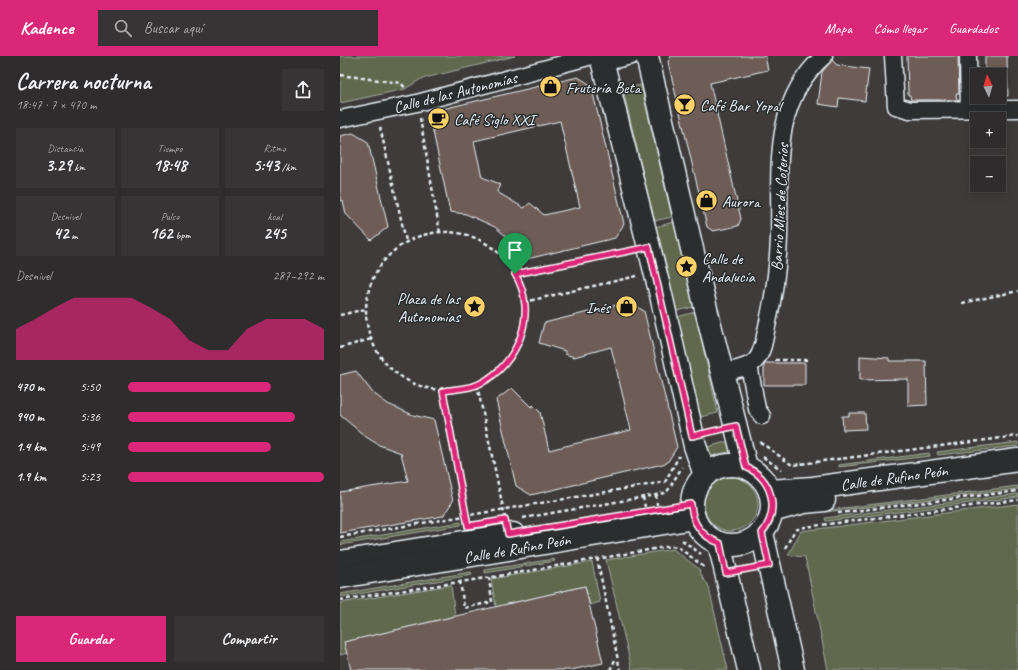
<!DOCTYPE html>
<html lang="es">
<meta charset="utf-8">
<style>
body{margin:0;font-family:Caveat,sans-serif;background:#363434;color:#f1f3f6;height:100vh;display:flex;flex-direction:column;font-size:15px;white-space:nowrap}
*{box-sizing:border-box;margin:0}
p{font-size:13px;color:#a7a7a9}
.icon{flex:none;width:22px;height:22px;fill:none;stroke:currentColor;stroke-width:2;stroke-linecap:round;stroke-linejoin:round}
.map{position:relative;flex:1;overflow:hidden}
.panel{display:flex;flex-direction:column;background:#2e2c2c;width:340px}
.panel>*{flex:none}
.needle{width:26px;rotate:355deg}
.buttons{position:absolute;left:630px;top:12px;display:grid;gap:8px}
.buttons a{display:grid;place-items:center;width:36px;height:36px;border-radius:0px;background:#2e2c2c;box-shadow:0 2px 10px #0003,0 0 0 1px #494848;font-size:20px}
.pin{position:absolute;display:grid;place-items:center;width:34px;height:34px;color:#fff;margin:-41px -17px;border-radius:50% 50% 50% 0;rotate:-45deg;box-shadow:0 0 4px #0007}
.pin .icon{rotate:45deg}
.round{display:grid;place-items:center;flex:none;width:42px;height:42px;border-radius:0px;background:#363434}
.headline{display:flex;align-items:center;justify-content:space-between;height:68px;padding:0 16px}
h1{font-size:22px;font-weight:800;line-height:30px}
.stats{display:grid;grid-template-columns:repeat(3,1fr);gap:6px;height:68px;padding:4px 16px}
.stats div{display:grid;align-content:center;border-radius:0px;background:#363434;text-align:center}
.stats b{font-size:17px;font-weight:800}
.stats small{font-size:11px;font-weight:400}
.stats p{font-size:11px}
.chart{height:112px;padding:8px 16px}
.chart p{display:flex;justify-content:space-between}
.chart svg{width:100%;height:72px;margin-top:4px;fill:#db2777;opacity:.7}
.action{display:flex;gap:8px;margin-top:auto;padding:8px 16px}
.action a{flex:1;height:46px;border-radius:0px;background:#db2777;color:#fff;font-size:16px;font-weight:800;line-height:46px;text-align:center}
.action a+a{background:#363434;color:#f1f3f6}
ul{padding:0 16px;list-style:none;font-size:13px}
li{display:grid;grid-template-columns:64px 48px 1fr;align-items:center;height:30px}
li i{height:10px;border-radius:5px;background:#db2777}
header{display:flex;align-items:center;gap:24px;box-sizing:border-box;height:56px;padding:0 20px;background:#db2777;color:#fff}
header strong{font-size:19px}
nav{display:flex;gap:22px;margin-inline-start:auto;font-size:14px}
.search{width:280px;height:36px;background:#363434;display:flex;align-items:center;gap:10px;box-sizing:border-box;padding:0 14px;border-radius:0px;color:#a7a7a9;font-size:15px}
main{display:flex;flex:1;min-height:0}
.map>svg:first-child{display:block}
.green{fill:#60684e;stroke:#a4aca3}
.building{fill:#6e5d57;stroke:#e8f1f8;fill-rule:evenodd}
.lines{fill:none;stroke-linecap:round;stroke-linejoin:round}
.minor-casing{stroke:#e8f1f8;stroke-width:19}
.secondary-casing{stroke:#e8f1f8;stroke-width:25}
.primary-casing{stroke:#e8f1f8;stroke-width:25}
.path{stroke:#e8f1f8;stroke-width:2.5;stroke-dasharray:4 3;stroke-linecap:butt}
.minor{stroke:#2a2d2e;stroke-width:16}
.secondary{stroke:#2a2d2e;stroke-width:22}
.primary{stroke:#2a2d2e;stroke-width:22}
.route-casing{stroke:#fff;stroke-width:8}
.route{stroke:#db2777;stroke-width:5}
.labels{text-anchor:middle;stroke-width:3;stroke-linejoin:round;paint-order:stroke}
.poi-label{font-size:16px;fill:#e8f1f8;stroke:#2a2d2e;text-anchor:start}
.street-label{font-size:16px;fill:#e8f1f8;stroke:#2a2d2e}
</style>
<header>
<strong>Kadence</strong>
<div class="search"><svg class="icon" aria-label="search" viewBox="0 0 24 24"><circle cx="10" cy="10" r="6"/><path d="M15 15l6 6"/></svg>Buscar aquí</div>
<nav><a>Mapa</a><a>Cómo llegar</a><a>Guardados</a></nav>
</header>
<main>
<section class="panel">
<div class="headline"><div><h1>Carrera nocturna</h1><p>18:47 · 7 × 470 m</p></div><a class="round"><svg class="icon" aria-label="share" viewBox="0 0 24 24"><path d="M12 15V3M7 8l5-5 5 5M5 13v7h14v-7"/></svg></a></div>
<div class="stats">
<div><p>Distancia</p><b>3.29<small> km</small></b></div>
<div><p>Tiempo</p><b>18:48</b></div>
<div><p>Ritmo</p><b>5:43<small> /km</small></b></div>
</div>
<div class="stats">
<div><p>Desnivel</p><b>42<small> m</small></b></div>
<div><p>Pulso</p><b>162<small> bpm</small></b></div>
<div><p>kcal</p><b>245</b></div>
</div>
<div class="chart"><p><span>Desnivel</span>287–292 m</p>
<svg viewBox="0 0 160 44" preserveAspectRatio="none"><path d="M0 44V25L10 19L20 12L30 6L40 6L50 6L60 6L70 12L80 19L90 32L100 38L110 38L120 25L130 19L140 19L150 19L160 25V44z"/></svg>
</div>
<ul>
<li><b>470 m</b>5:50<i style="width:73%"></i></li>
<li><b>940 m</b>5:36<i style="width:85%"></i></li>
<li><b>1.4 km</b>5:49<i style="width:73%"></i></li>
<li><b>1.9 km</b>5:23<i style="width:100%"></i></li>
</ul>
<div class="action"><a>Guardar</a><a>Compartir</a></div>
</section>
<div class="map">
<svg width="678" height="614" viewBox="0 0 678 614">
<rect width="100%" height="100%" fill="#3e3b3a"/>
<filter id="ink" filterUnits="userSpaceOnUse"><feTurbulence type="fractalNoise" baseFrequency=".025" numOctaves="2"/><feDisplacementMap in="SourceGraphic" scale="8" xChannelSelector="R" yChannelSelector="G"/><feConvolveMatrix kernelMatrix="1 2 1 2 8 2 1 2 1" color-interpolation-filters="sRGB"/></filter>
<g filter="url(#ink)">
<g class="green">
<path d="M0,0H175L81,23L65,33L0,47Z"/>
<path d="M301,29L332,161L314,165L283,33Z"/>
<path d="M334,166L354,251L336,255L315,171Z"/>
<path d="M355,256L378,357L360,361L337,261Z"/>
<path d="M393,384L392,395L367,401L360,393Z"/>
<path d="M678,386V390L598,399L597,396Z"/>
<path d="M589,397L590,400L499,411V409Z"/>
<circle cx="391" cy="448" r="27"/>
<path d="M678,430V433L485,456L484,450L488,454Z"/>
<path d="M678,438V441L486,465L485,462Z"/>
<path d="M678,448V614H488L465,501L448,499L461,475Z"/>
<path d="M121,466V469L0,489V486Z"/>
<path d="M333,493L359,513L363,523L368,528L388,614H292L266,504Z"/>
<path d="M214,503L215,505L145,517V514Z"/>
<path d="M252,506L260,546L250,549L245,530L156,551L151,523Z"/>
<path d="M131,516L132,519L0,541V538Z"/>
<path d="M111,529L115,560L5,586L7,597L0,599V547Z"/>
</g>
<g class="building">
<path d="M331,0H425L428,14L370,27L401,163L398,170L373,175L367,171L328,6Z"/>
<path d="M567,0H618L619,38H616L617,44H571L570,39H568Z"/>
<path d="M645,0H667L668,40H665V44H646V41H659V19H645Z"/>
<path d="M492,4L497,9L529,13L525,45L499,42L498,51L478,48L482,16Z"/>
<path d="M238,21L251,29L284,168L275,182L187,203L172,185L155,171L126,158L110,156L91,66L98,54ZM220,65L240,151L204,159L190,147L184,152L157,136L160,128L142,121L134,85Z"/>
<path d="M13,77L28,86L48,171L31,184L6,158L3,144L0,145V80Z"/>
<path d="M289,246L304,255L337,391L327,407L191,439L176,430L156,344L172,332L191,351L193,349L200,356L209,394L291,374L271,291L234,301L225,298V295L199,287L204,267Z"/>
<path d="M520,300L549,302V305H586L587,349L568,350V323L520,324Z"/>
<path d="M425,307H465V329H424V310Z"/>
<path d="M16,315L33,337L48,348L73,359L94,364L113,445L103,460L0,477V436L68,425L61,397L39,389L26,381L0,359V319Z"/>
<path d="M509,357H525L526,373L503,374L502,360H509Z"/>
<path d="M245,530L263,607L231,614H11L4,586Z"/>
</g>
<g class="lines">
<defs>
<g id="minor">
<path d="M553,0L556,50L570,54L678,53"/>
<path d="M628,0L629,53"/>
<path d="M262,7L291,0"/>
<path d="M0,63L77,47L252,0"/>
<path d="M409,309L417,353L422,360"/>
<path d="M382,317C392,314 409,312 416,304C424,295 425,277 428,266C434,239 438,210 439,182C441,118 429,48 484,0"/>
</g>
<g id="secondary">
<path d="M261,0L321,239L355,390L365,419"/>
<path d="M307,0L366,253L406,411"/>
<path d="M422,477L453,614"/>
<path d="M379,487L409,614"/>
</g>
<g id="primary">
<circle cx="392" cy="449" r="40"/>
<path d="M430,435L473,432L678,404"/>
<path d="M432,455L464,446L484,444"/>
<path d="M0,506L173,478"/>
<path d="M0,521L354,462"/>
</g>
</defs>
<use href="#minor" class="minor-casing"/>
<use href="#secondary" class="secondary-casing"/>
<use href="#primary" class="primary-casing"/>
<g class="path">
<path d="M0,19L61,27L66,33"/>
<path d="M80,62L100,177"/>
<path d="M40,71L66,185"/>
<circle cx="105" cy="255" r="79"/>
<path d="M175,218L290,195"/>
<path d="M184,246L297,220"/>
<path d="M622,247L678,235"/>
<path d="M0,259L26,253"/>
<path d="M0,292L31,283"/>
<path d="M435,304H467"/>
<path d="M137,329L165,461"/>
<path d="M103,335L128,466"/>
<path d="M420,386L452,409L678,380"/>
<path d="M423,401L442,414"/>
<path d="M316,439L317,449"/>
<path d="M303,441L305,451"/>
<path d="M498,457L678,435"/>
<path d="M183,462L316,439L327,436L342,411"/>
<path d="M0,481L325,426L339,400"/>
<path d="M342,484L361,498"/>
<path d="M445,492L455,474L465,471L678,444"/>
<path d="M257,502L280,614"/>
<path d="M120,525L124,552L152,546L149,521"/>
<path d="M0,544L153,521L331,490L338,491L364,511"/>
<path d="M270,614L276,602"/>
</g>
<use href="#minor" class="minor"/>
<use href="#secondary" class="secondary"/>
<use href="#primary" class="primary"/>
</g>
</g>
<g class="lines" filter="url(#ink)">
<defs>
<path id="route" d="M309,191L352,380L396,370L406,411C433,423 440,454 422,477L429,509L386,517L380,487C362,481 352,467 351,448L168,478L165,464L128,470L103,335C114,333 129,333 139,328C178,309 199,257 175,218Z"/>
</defs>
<use href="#route" class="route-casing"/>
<use href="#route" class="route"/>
</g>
<defs>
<symbol id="shop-disc" viewBox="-11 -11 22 22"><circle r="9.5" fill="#ffd166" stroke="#2a2d2e"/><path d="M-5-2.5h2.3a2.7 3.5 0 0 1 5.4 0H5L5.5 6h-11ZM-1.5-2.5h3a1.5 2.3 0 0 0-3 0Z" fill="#111"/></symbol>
<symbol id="bar-disc" viewBox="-11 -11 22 22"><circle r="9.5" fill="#ffd166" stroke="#2a2d2e"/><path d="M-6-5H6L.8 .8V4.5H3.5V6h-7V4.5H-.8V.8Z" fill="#111"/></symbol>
<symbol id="cafe-disc" viewBox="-11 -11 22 22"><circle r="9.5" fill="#ffd166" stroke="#2a2d2e"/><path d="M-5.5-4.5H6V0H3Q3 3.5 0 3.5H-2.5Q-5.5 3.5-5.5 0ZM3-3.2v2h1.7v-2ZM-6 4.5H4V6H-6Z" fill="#111"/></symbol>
<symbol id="sight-disc" viewBox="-11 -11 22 22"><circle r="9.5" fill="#ffd166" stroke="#2a2d2e"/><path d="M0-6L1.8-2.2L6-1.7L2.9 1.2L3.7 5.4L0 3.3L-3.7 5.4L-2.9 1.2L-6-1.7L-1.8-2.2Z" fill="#111"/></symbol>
</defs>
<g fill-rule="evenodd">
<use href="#shop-disc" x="198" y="18" width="25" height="25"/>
<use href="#bar-disc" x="332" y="36" width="25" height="25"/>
<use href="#cafe-disc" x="86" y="50" width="25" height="25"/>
<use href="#shop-disc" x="354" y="132" width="25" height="25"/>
<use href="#sight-disc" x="334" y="198" width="25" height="25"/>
<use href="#sight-disc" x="122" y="238" width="25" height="25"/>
<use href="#shop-disc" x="274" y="238" width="25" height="25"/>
</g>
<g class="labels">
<g class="poi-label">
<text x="226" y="37">Frutería Beta</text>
<text x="360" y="55">Café Bar Yopal</text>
<text x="114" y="69">Café Siglo XXI</text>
<text x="382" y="151">Aurora</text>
<text x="362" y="208">Calle de<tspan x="362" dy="18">Andalucía</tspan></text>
<text x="120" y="248" text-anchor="end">Plaza de las<tspan x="120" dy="18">Autonomías</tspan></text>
<text x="270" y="257" text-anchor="end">Inés</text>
</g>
<g class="street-label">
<text transform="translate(115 36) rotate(-14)" y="6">Calle de las Autonomías</text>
<text transform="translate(439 151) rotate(-87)" y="6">Barrio Mies de Coteríos</text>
<text transform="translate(554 421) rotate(-8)" y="6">Calle de Rufino Peón</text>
<text transform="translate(177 492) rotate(-10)" y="6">Calle de Rufino Peón</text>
</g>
</g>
</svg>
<div class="buttons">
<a><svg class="needle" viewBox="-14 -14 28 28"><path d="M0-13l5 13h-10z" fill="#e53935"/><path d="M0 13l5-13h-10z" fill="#a7a7a9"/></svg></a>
<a>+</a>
<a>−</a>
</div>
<div class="pin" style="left:175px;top:218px;background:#1e9e55"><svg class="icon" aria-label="arrive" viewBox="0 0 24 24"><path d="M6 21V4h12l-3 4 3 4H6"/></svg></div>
</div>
</main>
